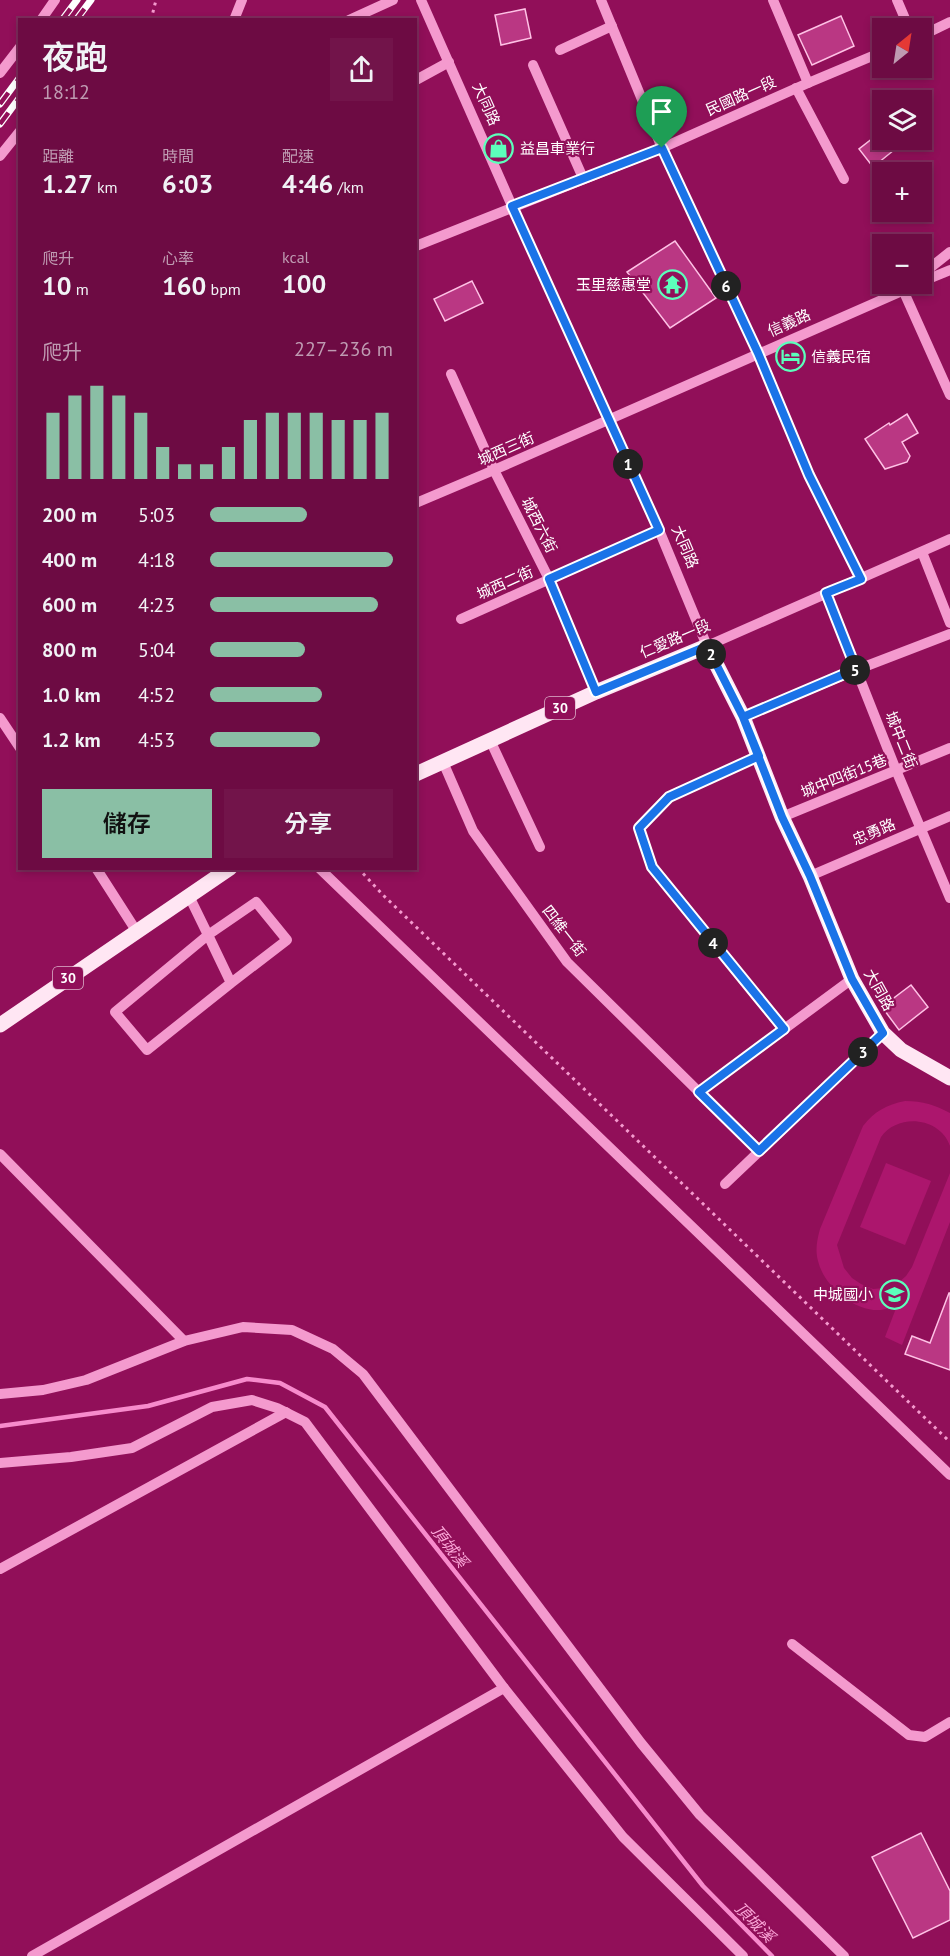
<!DOCTYPE html>
<html lang="zh-TW">
<meta charset="utf-8">
<style>
body{margin:0;font-family:"PT Sans","Noto Sans TC",sans-serif;background:#72144a;color:#f1f3f6;height:100vh;display:flex;flex-direction:column;font-size:22px;white-space:nowrap}
*{box-sizing:border-box;margin:0}
p{font-size:20px;color:#bf9bb2}
.icon{flex:none;width:33px;height:33px;fill:none;stroke:currentColor;stroke-width:2;stroke-linecap:round;stroke-linejoin:round}
.map{position:relative;flex:1;overflow:hidden}
.side{position:absolute;left:18px;top:18px;width:399px;height:852px;display:flex;flex-direction:column;background:#6d0b43;border-radius:0px;box-shadow:0 3px 9px #0003,0 0 0 2px #7f2b5c}
.side>*{flex:none}
.needle{width:39px;rotate:30deg}
.controls{position:absolute;left:872px;top:18px;display:grid;gap:12px}
.controls a{display:grid;place-items:center;width:60px;height:60px;border-radius:0px;background:#6d0b43;box-shadow:0 3px 9px #0003,0 0 0 2px #7f2b5c;font-size:30px}
.pin{position:absolute;display:grid;place-items:center;width:51px;height:51px;color:#fff;margin:-62px -26px;border-radius:50% 50% 50% 0;rotate:-45deg;box-shadow:0 0 6px #0007}
.pin .icon{rotate:45deg}
.km{position:absolute;width:30px;height:30px;margin:-15px;border-radius:50%;background:#222;color:#fff;font-size:16px;line-height:30px;text-align:center}
.round{display:grid;place-items:center;flex:none;width:63px;height:63px;border-radius:0px;background:#72144a}
.headline{display:flex;align-items:center;justify-content:space-between;height:102px;padding:0 24px}
h1{font-size:33px;font-weight:600;line-height:45px}
.figures{display:grid;grid-template-columns:repeat(3,1fr);gap:9px;height:102px;padding:6px 24px}
.figures div{display:grid;align-content:center}
.figures b{font-size:26px;font-weight:600}
.figures small{font-size:16px;font-weight:400}
.figures p{font-size:16px}
.chart{height:168px;padding:12px 24px}
.chart p{display:flex;justify-content:space-between}
.chart svg{width:100%;height:108px;margin-top:6px;stroke:#8abfa5;stroke-width:6}
.button{display:flex;gap:12px;margin-top:auto;padding:12px 24px}
.button a{flex:1;height:69px;border-radius:0px;background:#8abfa5;color:#111;font-size:24px;font-weight:600;line-height:69px;text-align:center}
.button a+a{background:#72144a;color:#f1f3f6}
ul{padding:0 24px;list-style:none;font-size:20px}
li{display:grid;grid-template-columns:96px 72px 1fr;align-items:center;height:45px}
li i{height:15px;border-radius:8px;background:#8abfa5}
.map>svg:first-child{display:block}
.green{fill:#ac166d}
.lines{fill:none;stroke-linecap:round;stroke-linejoin:round}
.stream{stroke:#f78bcc;stroke-width:4.5}
.building{fill:#ba3783;stroke:#fec1e5;stroke-width:1.5}
.path{stroke:#f49ace;stroke-width:3;stroke-dasharray:3 4.5;stroke-linecap:butt}
.minor{stroke:#f49ace;stroke-width:10}
.major{stroke:#ffe6f3;stroke-width:15}
.rail-casing{stroke:#fff;stroke-width:7}
.rail{stroke:#910f59;stroke-width:4.5;stroke-dasharray:14;stroke-linecap:butt}
.route-casing{stroke:#fff;stroke-width:12}
.route{stroke:#1a73e8;stroke-width:8}
.labels{text-anchor:middle;stroke-width:4.5;stroke-linejoin:round;paint-order:stroke}
.shield{fill:#910f59;stroke:#deb7cd;stroke-width:1.5}
.shield-label{font-size:14px;font-weight:bold;fill:#fff}
.street-label{font-size:15px;fill:#fff;stroke:#910f59}
.poi-label{font-size:15px;fill:#fff;stroke:#910f59;text-anchor:start}
.water-label{font-size:16px;font-style:italic;fill:#fba6d8;stroke:#910f59}
</style>
<div class="map">
<svg width="950" height="1956" viewBox="0 0 950 1956">
<rect width="100%" height="100%" fill="#910f59"/>
<g class="green">
<path d="M905,1101C923,1101 935,1105 950,1113V1146C940,1117 898,1113 881,1137L837,1245L844,1268L852,1278L861,1284L873,1289L885,1288L897,1284L906,1276L912,1267L950,1173V1222L902,1345L885,1337L898,1303C893,1306 887,1309 881,1310C854,1312 824,1286 818,1261C815,1250 817,1240 820,1229L863,1126C875,1111 886,1105 905,1101Z"/>
<path d="M886,1163L931,1181L905,1245L860,1227Z"/>
</g>
<g class="lines">
<path class="stream" d="M0,1426L148,1406L247,1379L280,1383L325,1407L703,1886L772,1956"/>
</g>
<g class="building">
<path d="M525,9L531,38L501,45L495,15Z"/>
<path d="M841,16L854,46L812,65L798,35Z"/>
<path d="M882,131V140H893L899,146L873,167L859,149Z"/>
<path d="M675,241L716,298L670,328L627,272Z"/>
<path d="M472,281L483,303L445,321L434,299Z"/>
<path d="M907,414L918,433L902,442L910,456L907,462L885,469L865,439L889,423L890,425Z"/>
<path d="M911,985L928,1007L899,1030L882,1007Z"/>
<path d="M949,1293H950V1370L905,1354L912,1336L930,1343Z"/>
<path d="M921,1833L950,1891V1920L913,1938L872,1857Z"/>
</g>
<g class="lines">
<g class="path">
<path d="M151,20L156,0"/>
<path d="M358,868L383,895L950,1442"/>
</g>
<g class="minor">
<path d="M421,0L512,206L659,530L707,646L950,539"/>
<path d="M601,0L662,148L758,353L809,475L861,579"/>
<path d="M773,0L808,83"/>
<path d="M897,0L909,28"/>
<path d="M41,20L55,0"/>
<path d="M234,20L242,0"/>
<path d="M349,20L393,0"/>
<path d="M921,36L950,22"/>
<path d="M560,50L612,26"/>
<path d="M533,65L583,178"/>
<path d="M0,73L20,47"/>
<path d="M416,80L449,62"/>
<path d="M796,88L844,179"/>
<path d="M0,156L20,131"/>
<path d="M416,246L662,148L808,83L882,52"/>
<path d="M921,275L950,252"/>
<path d="M921,282L950,270"/>
<path d="M908,285L903,290L950,395"/>
<path d="M451,374L494,470L549,579L596,692"/>
<path d="M416,503L494,470L918,284"/>
<path d="M922,552L950,623"/>
<path d="M826,593L896,770L950,898"/>
<path d="M461,619L659,530"/>
<path d="M743,717L856,670L950,634"/>
<path d="M0,718L20,748"/>
<path d="M490,740L540,847"/>
<path d="M759,756L669,797L639,828L652,867L784,1030"/>
<path d="M443,762L473,831L567,962L699,1092L852,979"/>
<path d="M782,817L950,748"/>
<path d="M96,868L137,932"/>
<path d="M319,868L950,1475"/>
<path d="M810,876L950,816"/>
<path d="M189,896L208,935L115,1012L147,1050L231,983L208,935L256,902L287,940L231,983"/>
<path d="M699,1092L759,1151"/>
<path d="M0,1154L184,1341"/>
<path d="M725,1184L883,1033"/>
<path d="M0,1394L43,1390L86,1380L184,1341L243,1327L292,1330L333,1349L363,1374L641,1743L700,1815L844,1956"/>
<path d="M0,1463L71,1457L132,1448L212,1407L252,1400L277,1408L305,1422L504,1688L623,1837L743,1956"/>
<path d="M0,1569L286,1412"/>
<path d="M792,1644L909,1735L925,1737L950,1722"/>
<path d="M32,1956L504,1688"/>
</g>
<g class="major">
<path d="M416,774L596,692L707,646L743,717L782,817L810,876L852,979L883,1033L901,1050L950,1078"/>
<path d="M0,1025L230,868"/>
</g>
<defs>
<g id="rail">
<path d="M62,20L77,0"/>
<path d="M76,20L91,0"/>
<path d="M0,104L20,77"/>
<path d="M0,124L20,97"/>
</g>
</defs>
<use href="#rail" class="rail-casing"/>
<use href="#rail" class="rail"/>
</g>
<g class="lines">
<defs>
<path id="route" d="M662,148L512,206L659,530L549,579L596,692L707,646L743,717L782,817L810,876L852,979L883,1033L759,1151L699,1092L784,1029L652,867L639,828L669,797L759,756L743,717L856,669L826,593L861,579L809,475L758,353L662,148"/>
</defs>
<use href="#route" class="route-casing"/>
<use href="#route" class="route"/>
</g>
<defs>
<symbol id="shop-ring" viewBox="-11 -11 22 22"><circle r="9.5" fill="#910f59" stroke="#5cffbb" stroke-width="1.5"/><path d="M-5-2.5h2.3a2.7 3.5 0 0 1 5.4 0H5L5.5 6h-11ZM-1.5-2.5h3a1.5 2.3 0 0 0-3 0Z" fill="#5cffbb"/></symbol>
<symbol id="temple-ring" viewBox="-11 -11 22 22"><circle r="9.5" fill="#910f59" stroke="#5cffbb" stroke-width="1.5"/><path d="M0-6L5-2H3V0L6.5 2.5H4V6H1.5V3h-3V6H-4V2.5H-6.5L-3 0V-2H-5Z" fill="#5cffbb"/></symbol>
<symbol id="hotel-ring" viewBox="-11 -11 22 22"><circle r="9.5" fill="#910f59" stroke="#5cffbb" stroke-width="1.5"/><path d="M-6-4.5h1.5V1H6V5H4.5V3h-9V5H-6ZM-4 0a1.8 1.8 0 1 1 3.6 0ZM.5 0V-2.5h3Q6-2.5 6 0Z" fill="#5cffbb"/></symbol>
<symbol id="school-ring" viewBox="-11 -11 22 22"><circle r="9.5" fill="#910f59" stroke="#5cffbb" stroke-width="1.5"/><path d="M0-5L7-2L0 1L-7-2ZM-4 1L0 2.5L4 1V4Q0 6-4 4Z" fill="#5cffbb"/></symbol>
</defs>
<g fill-rule="evenodd">
<use href="#shop-ring" x="482" y="132" width="33" height="33"/>
<use href="#temple-ring" x="656" y="268" width="33" height="33"/>
<use href="#hotel-ring" x="774" y="340" width="33" height="33"/>
<use href="#school-ring" x="878" y="1278" width="33" height="33"/>
</g>
<g class="labels">
<g class="shield">
<rect x="545" y="697" width="30" height="22" rx="4.5"/>
<rect x="53" y="967" width="30" height="22" rx="4.5"/>
</g>
<g class="shield-label">
<text x="560" y="713">30</text>
<text x="68" y="983">30</text>
</g>
<g class="street-label">
<text transform="translate(741 96) rotate(-24)" y="5">民國路一段</text>
<text transform="translate(486 104) rotate(66)" y="5">大同路</text>
<text transform="translate(789 323) rotate(-24)" y="5">信義路</text>
<text transform="translate(506 449) rotate(-24)" y="5">城西三街</text>
<text transform="translate(539 525) rotate(63)" y="5">城西六街</text>
<text transform="translate(685 547) rotate(67)" y="5">大同路</text>
<text transform="translate(505 583) rotate(-24)" y="5">城西二街</text>
<text transform="translate(675 639) rotate(-23)" y="5">仁愛路一段</text>
<text transform="translate(901 740) rotate(68)" y="5">城中二街</text>
<text transform="translate(844 776) rotate(-22)" y="5">城中四街15巷</text>
<text transform="translate(874 832) rotate(-23)" y="5">忠勇路</text>
<text transform="translate(564 931) rotate(52)" y="5">四維一街</text>
<text transform="translate(879 990) rotate(61)" y="5">大同路</text>
</g>
<g class="poi-label">
<text x="520" y="154">益昌車業行</text>
<text x="651" y="290" text-anchor="end">玉里慈惠堂</text>
<text x="811" y="362">信義民宿</text>
<text x="873" y="1300" text-anchor="end">中城國小</text>
</g>
<g class="water-label">
<text transform="translate(450 1546) rotate(52)" y="6">頂城溪</text>
<text transform="translate(755 1922) rotate(45)" y="6">頂城溪</text>
</g>
</g>
</svg>
<div class="controls">
<a><svg class="needle" viewBox="-14 -14 28 28"><path d="M0-13l5 13h-10z" fill="#e53935"/><path d="M0 13l5-13h-10z" fill="#bf9bb2"/></svg></a>
<a><svg class="icon" aria-label="layers" viewBox="0 0 24 24"><path d="M12 4l9 5-9 5-9-5zM3 14l9 5 9-5"/></svg></a>
<a>+</a>
<a>−</a>
</div>
<div class="pin" style="left:662px;top:148px;background:#1e9e55"><svg class="icon" aria-label="arrive" viewBox="0 0 24 24"><path d="M6 21V4h12l-3 4 3 4H6"/></svg></div>
<b class="km" style="left:628px;top:464px">1</b>
<b class="km" style="left:711px;top:654px">2</b>
<b class="km" style="left:863px;top:1052px">3</b>
<b class="km" style="left:713px;top:943px">4</b>
<b class="km" style="left:855px;top:670px">5</b>
<b class="km" style="left:726px;top:286px">6</b>
<section class="side">
<div class="headline"><div><h1>夜跑</h1><p>18:12</p></div><a class="round"><svg class="icon" aria-label="share" viewBox="0 0 24 24"><path d="M12 15V3M7 8l5-5 5 5M5 13v7h14v-7"/></svg></a></div>
<div class="figures">
<div><p>距離</p><b>1.27<small> km</small></b></div>
<div><p>時間</p><b>6:03</b></div>
<div><p>配速</p><b>4:46<small> /km</small></b></div>
</div>
<div class="figures">
<div><p>爬升</p><b>10<small> m</small></b></div>
<div><p>心率</p><b>160<small> bpm</small></b></div>
<div><p>kcal</p><b>100</b></div>
</div>
<div class="chart"><p><span>爬升</span>227–236 m</p>
<svg viewBox="0 0 160 44" preserveAspectRatio="none"><path d="M5 44V17M15 44V10M25 44V6M35 44V10M45 44V17M55 44V31M65 44V38M75 44V38M85 44V31M95 44V20M105 44V17M115 44V17M125 44V17M135 44V20M145 44V20M155 44V17"/></svg>
</div>
<ul>
<li><b>200 m</b>5:03<i style="width:53%"></i></li>
<li><b>400 m</b>4:18<i style="width:100%"></i></li>
<li><b>600 m</b>4:23<i style="width:92%"></i></li>
<li><b>800 m</b>5:04<i style="width:52%"></i></li>
<li><b>1.0 km</b>4:52<i style="width:61%"></i></li>
<li><b>1.2 km</b>4:53<i style="width:60%"></i></li>
</ul>
<div class="button"><a>儲存</a><a>分享</a></div>
</section>
</div>
